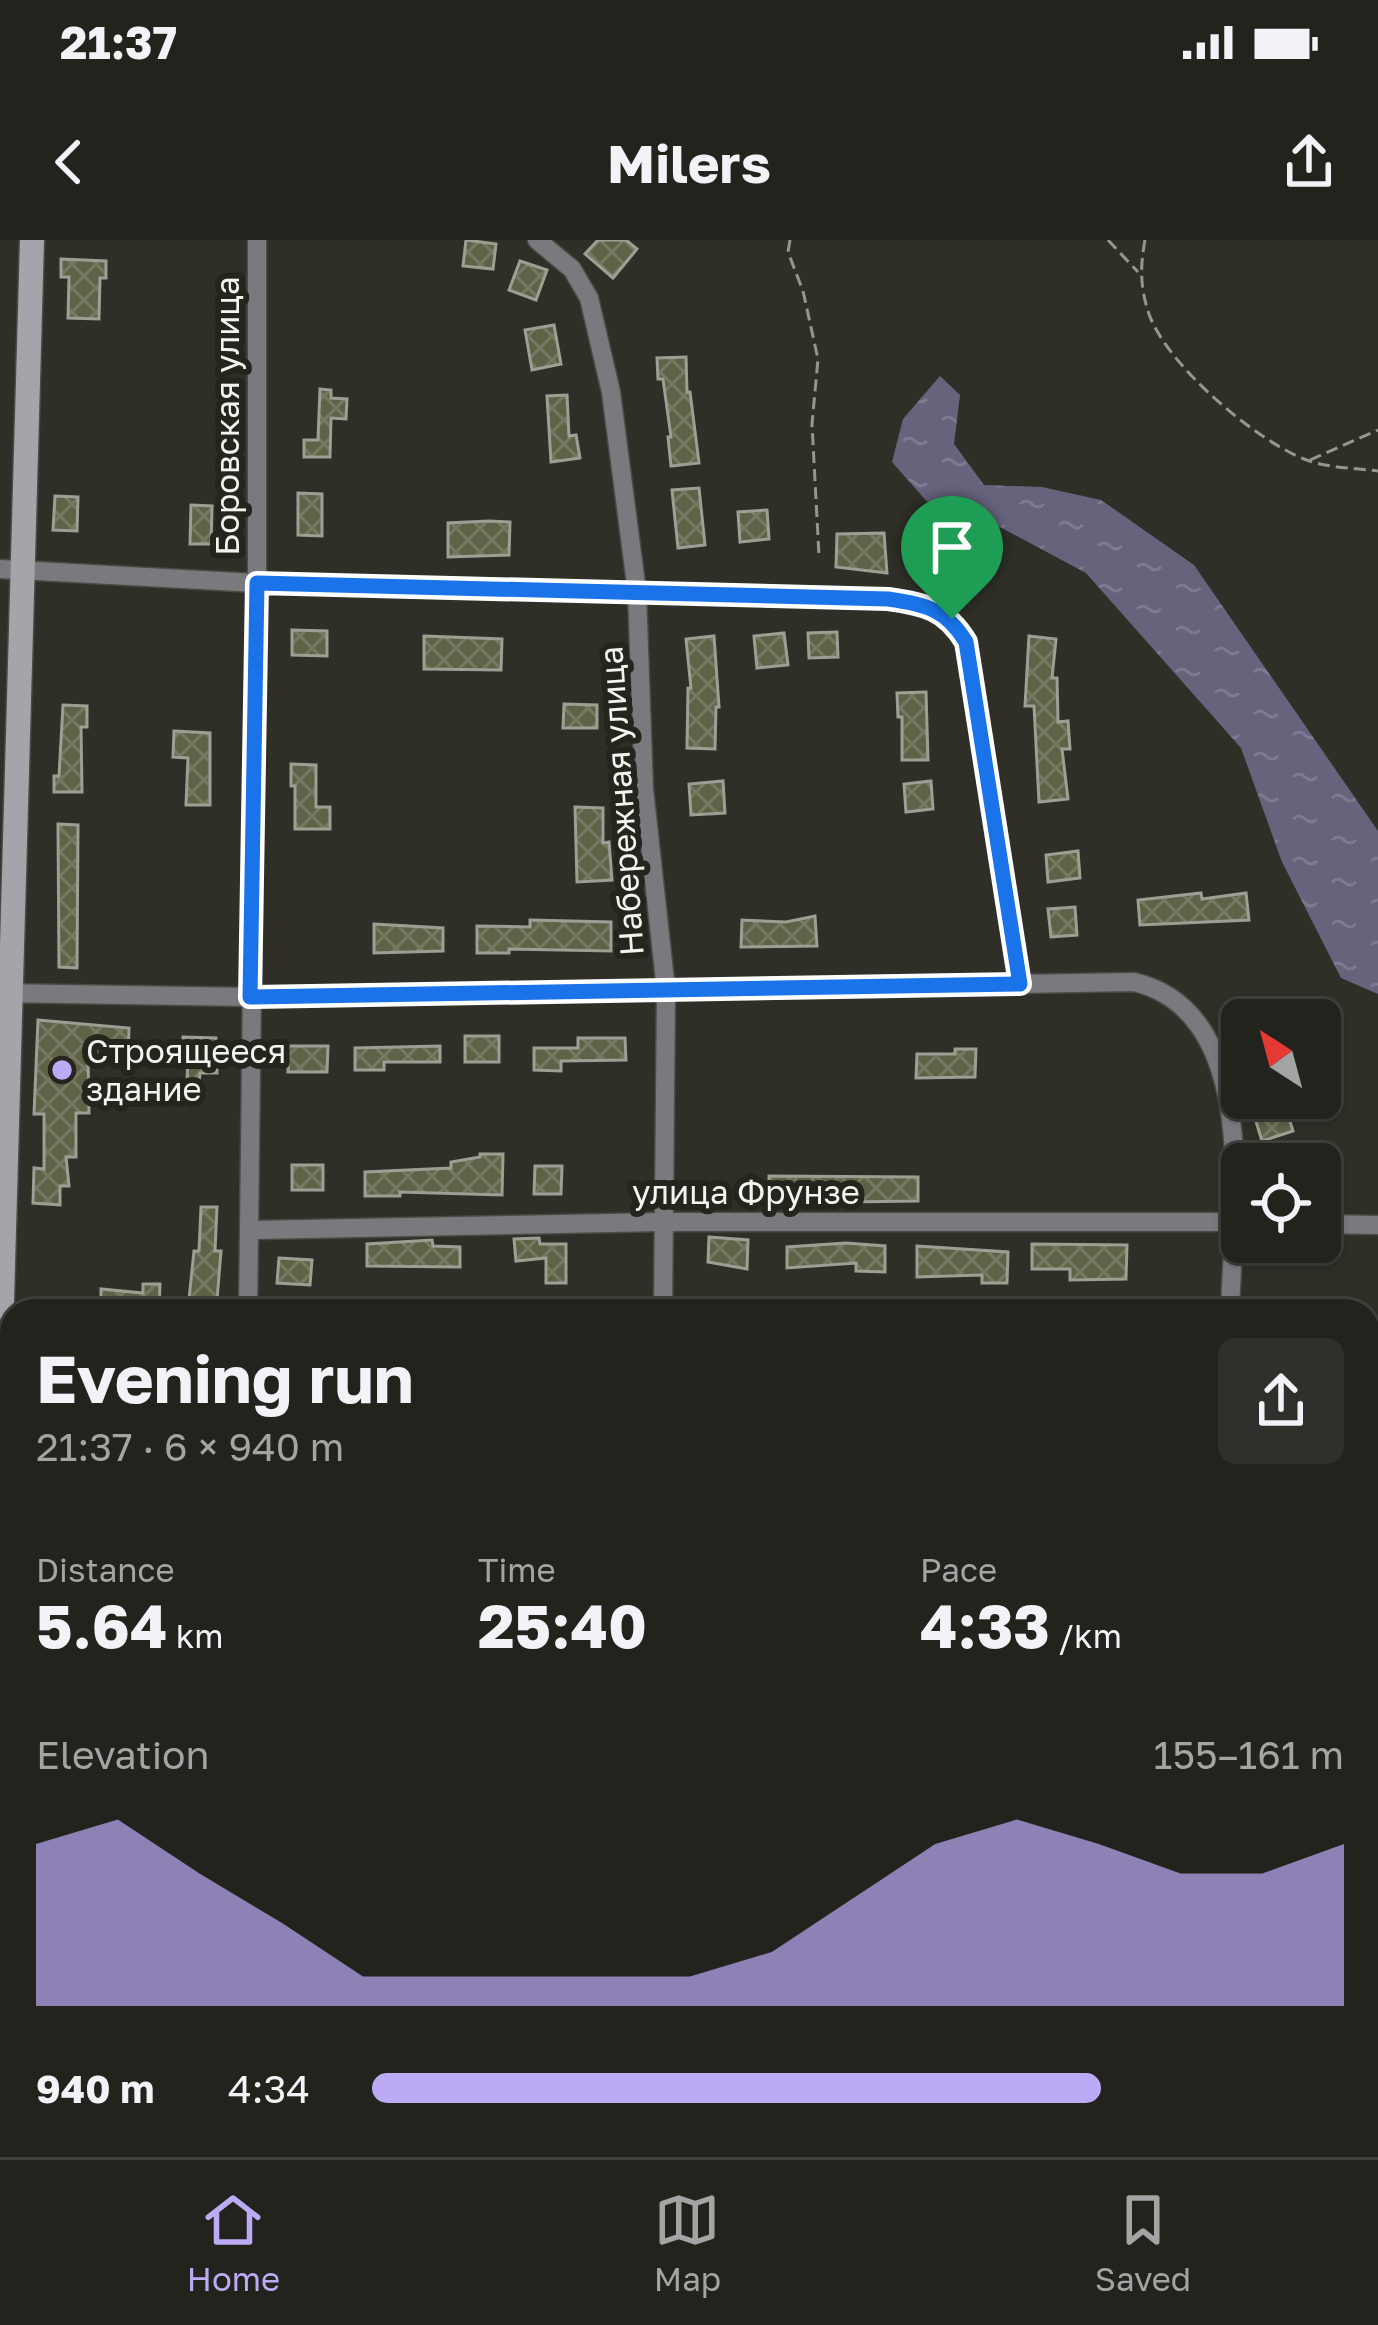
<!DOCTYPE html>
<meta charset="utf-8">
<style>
body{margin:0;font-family:"Golos Text",sans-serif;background:#2f2f2b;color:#f1f3f6;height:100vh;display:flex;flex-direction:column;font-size:45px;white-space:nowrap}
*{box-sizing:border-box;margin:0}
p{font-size:39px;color:#a3a4a4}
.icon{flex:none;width:66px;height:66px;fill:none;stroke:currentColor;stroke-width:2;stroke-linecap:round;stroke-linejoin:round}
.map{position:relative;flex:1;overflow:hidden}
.drawer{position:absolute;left:0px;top:1059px;width:1380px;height:858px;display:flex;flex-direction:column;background:#23231e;border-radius:36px 36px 0 0;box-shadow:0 3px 9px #0004,0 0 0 3px #40403c}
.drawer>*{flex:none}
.needle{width:78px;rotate:324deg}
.tools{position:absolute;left:1221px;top:759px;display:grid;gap:24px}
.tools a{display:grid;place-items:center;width:120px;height:120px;border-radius:18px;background:#23231e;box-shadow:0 3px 9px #0004,0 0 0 3px #40403c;font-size:60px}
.pin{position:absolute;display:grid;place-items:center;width:102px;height:102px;color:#fff;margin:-123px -51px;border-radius:50% 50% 50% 0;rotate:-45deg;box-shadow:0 0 12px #0007}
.pin .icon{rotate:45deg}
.round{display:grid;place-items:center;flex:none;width:126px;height:126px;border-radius:18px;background:#2f2f2b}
.overview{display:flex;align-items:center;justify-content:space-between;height:204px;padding:0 36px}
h1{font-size:66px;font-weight:700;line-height:90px}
.figures{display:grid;grid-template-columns:repeat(3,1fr);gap:18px;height:204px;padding:12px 36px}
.figures div{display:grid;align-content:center}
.figures b{font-size:60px;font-weight:700}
.figures small{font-size:33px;font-weight:400}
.figures p{font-size:33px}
.chart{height:336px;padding:24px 36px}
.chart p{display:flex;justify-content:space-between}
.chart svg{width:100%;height:216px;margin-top:12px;fill:#bcaaf5;opacity:.7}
ul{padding:0 36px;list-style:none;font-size:39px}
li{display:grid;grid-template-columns:192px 144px 1fr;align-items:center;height:90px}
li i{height:30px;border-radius:15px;background:#bcaaf5}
.status{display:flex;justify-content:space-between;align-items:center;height:84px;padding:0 60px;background:#23231e;direction:ltr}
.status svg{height:33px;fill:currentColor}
header{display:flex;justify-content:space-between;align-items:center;height:156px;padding:0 36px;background:#23231e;font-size:54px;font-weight:700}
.dock{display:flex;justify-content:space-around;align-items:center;height:168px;border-top:3px solid #40403c;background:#23231e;font-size:33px;color:#a3a4a4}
.dock a{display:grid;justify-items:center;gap:6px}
.dock .current{color:#bcaaf5}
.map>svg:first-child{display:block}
.water{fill:url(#water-ripples)}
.building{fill:url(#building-cross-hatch);stroke:#9d9e94;stroke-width:3}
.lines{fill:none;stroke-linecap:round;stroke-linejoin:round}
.lane-casing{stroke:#4a4b44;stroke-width:12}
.street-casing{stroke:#4a4b44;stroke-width:21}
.secondary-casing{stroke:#4a4b44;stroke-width:27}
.path{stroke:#969690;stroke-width:3;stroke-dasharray:12 6;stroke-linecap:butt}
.lane{stroke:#7a7a7e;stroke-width:9}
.street{stroke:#7a7a7e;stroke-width:18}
.secondary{stroke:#a5a4aa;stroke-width:24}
.rail-casing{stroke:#bbbbb6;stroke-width:9}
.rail{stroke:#25251e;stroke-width:4.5;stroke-dasharray:14;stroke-linecap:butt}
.route-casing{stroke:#fff;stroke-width:24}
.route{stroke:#1a73e8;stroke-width:15}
.poi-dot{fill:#bcaaf5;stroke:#25251e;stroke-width:4.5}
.labels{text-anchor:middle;stroke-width:12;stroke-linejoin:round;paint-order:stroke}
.street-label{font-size:33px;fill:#f3f4ef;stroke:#25251e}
.poi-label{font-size:33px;fill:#f3f4ef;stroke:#25251e;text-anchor:start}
</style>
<div class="status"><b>21:37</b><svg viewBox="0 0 49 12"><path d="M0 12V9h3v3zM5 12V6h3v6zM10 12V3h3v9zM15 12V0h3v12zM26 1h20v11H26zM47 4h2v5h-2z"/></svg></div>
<header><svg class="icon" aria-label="back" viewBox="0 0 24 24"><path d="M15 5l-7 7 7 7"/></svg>Milers<svg class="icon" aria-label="share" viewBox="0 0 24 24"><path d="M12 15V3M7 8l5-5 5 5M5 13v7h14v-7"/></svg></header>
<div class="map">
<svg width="1378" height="1917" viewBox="0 0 1378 1917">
<defs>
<pattern id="water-ripples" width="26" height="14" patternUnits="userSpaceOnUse" patternTransform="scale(3)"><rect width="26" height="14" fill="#68637d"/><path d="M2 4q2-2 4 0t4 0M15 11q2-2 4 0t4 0" fill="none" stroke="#7e7a90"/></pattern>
<pattern id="building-cross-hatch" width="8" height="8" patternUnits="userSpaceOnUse" patternTransform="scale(3)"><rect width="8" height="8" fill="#606247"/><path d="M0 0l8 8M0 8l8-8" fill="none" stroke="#777962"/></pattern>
</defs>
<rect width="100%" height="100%" fill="#2f2f28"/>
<path class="water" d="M940,136L960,155L954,204L984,245L1042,247L1101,260L1194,325L1378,591V754L1341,738L1282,622L1241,508L1086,333L985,279L930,265L892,222L903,179Z"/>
<g class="building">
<path d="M466,0L496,4L493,29L463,26Z"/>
<path d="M598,0H626L637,9L613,38L585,14Z"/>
<path d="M61,19L106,21V38H100L99,79L68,78L69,37H61Z"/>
<path d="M520,21L547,30L536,60L509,50Z"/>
<path d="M554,85L561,124L532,130L525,90Z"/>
<path d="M686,117L687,152H690L699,223L671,226L668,197H671L663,139H658L657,118Z"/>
<path d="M320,149L331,150V158L347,159L346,179L331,178L330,217H304V200H318Z"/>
<path d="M567,155L569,196L576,195L580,218L551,222L547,156Z"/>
<path d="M699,248L705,305L678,308L672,250Z"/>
<path d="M298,253L322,254V296L298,295Z"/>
<path d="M55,256L78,257L77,291L53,290Z"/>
<path d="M191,265L212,266L211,304H190Z"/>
<path d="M767,270L769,299L740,302L738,272Z"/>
<path d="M489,281L510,282L509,315L448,317V283Z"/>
<path d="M884,293L887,333L836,327L837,294Z"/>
<path d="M292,390L327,391V416L292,415Z"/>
<path d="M837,392L838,417L809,418L808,393Z"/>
<path d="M784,393L788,425L757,428L754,396Z"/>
<path d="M424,396L502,399L501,430L424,429Z"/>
<path d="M714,396L719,467H716L715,509L687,508L688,448H691L686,399Z"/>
<path d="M1029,396L1056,399L1052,438H1057L1058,482L1068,481L1070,509H1062L1068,559L1039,562L1034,466H1025Z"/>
<path d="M926,452L928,520H902V477H898L897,453Z"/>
<path d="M564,464L597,465V488H563Z"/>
<path d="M63,465L87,466V487H81L82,552H54V536H59Z"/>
<path d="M174,491L210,493V565H186L188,518L173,517Z"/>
<path d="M291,524L316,525V567H330V589H295V546H291Z"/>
<path d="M723,541L725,573L691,575L689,544Z"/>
<path d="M931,541L933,569L906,572L904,544Z"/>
<path d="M575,567L603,568V603L609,602L612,640L577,642Z"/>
<path d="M58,584L78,585L77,728L59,727Z"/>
<path d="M1078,611L1080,638L1048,642L1046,615Z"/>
<path d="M1201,653L1202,659L1246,653L1249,680L1140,685L1138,660Z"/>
<path d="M1075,667L1077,695L1051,697L1048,669Z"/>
<path d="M815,676L817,706L741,707L742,680L786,682Z"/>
<path d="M530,680L611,682V711L509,709V713H477V686L530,687Z"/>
<path d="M374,684L443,688V711L374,713Z"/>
<path d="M38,780L129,788L128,817L88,815L89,873H76V917H66L69,946H60V965L33,963L34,928L44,929V874H34Z"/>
<rect x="465" y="796" width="34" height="26"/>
<path d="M183,797L216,798L217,833H200L199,843L187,842L188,813H183Z"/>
<path d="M578,798H625L626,820L561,821V831L534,830V808H578Z"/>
<path d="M289,806H328L327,832H288Z"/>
<path d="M440,806V822H384V830H355V808Z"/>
<path d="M955,809H976L975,837L916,838L917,814H955Z"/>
<path d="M1285,865L1293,891L1262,901L1254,875Z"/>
<path d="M480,914H503L502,955L400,952V956H365V932L451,928V922L480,917Z"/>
<rect x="292" y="925" width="31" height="25"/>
<path d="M535,926H562L561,954H534Z"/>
<path d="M769,936L918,937V961L846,962L769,957Z"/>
<path d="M201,967H217L215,1011H221L217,1060L189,1059L194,1011H199Z"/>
<path d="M709,997L748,1000L747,1029L708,1022Z"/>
<path d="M539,998L540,1004H566V1043H546V1018L516,1021L514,999Z"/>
<path d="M432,1000L433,1006L460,1007V1027L367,1026V1004Z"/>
<path d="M846,1003L885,1006V1032L856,1031V1023L787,1028V1007Z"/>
<path d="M1032,1004L1127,1005L1126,1039L1070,1040V1029H1032Z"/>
<path d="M917,1006L1008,1012L1007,1043H982V1035L917,1037Z"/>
<path d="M279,1018L312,1020L310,1045L277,1043Z"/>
<path d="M143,1044H160L159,1071H101V1049L143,1053Z"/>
</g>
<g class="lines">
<defs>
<g id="lane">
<path d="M425,1905L430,1917"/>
<path d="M154,1917L180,1905"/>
<path d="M396,1917L412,1905"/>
<path d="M443,1917L471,1905"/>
</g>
<g id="street">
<path d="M537,0L572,29L589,58L611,152L637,352L644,549L666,750L663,1071"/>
<path d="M0,329L257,343L888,359C925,364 946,369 966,402L1020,744"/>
<path d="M0,753L250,757L1134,742C1262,772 1233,972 1230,1071"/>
<path d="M1320,984L1378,985"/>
<path d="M250,990L662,982H1241"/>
<path d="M248,1071L257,343V0"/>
<path d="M1368,1184H1378"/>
<path d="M1368,1456L1378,1449"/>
<path d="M0,1483L12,1482"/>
</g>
<g id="secondary">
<path d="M0,1131L32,0"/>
<path d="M0,1771L12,1772"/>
<path d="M1219,1905L1232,1917"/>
</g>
</defs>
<use href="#lane" class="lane-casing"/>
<use href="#street" class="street-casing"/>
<use href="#secondary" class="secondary-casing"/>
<g class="path">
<path d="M790,0L788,12L803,51L818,119L812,184L819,316"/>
<path d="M1108,0L1138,32"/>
<path d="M1145,0C1140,27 1140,47 1149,74C1167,125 1254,199 1304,219C1326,228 1355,228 1378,231"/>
<path d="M1310,220L1378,190"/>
</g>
<use href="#lane" class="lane"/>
<use href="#street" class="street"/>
<use href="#secondary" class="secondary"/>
<defs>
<g id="rail">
<path d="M1368,1536L1378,1521"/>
<path d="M1368,1823H1378"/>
<path d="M1056,1917L1070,1905"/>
<path d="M1118,1917L1135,1905"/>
</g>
</defs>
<use href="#rail" class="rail-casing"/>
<use href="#rail" class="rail"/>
</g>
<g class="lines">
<defs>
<path id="route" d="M257,343L888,359C925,364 946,369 966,402L1020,744L250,757Z"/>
</defs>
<use href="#route" class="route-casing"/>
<use href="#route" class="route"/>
</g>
<circle class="poi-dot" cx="62" cy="830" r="12"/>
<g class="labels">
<g class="street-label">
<text transform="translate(227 176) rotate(-90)" y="12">Боровская улица</text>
<text transform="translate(621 561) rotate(-94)" y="12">Набережная улица</text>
<text x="746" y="964">улица Фрунзе</text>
</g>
<g class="poi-label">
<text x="86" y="823">Строящееся<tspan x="86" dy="38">здание</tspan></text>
</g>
</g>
</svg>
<div class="tools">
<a><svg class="needle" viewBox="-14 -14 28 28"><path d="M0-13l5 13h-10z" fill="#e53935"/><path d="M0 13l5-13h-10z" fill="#a3a4a4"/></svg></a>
<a><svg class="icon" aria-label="locate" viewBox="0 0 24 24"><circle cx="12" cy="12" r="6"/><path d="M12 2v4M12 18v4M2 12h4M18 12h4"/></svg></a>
</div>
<div class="pin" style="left:952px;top:379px;background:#1e9e55"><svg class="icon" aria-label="arrive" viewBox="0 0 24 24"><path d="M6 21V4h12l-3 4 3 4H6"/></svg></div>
<section class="drawer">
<div class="overview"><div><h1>Evening run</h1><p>21:37 · 6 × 940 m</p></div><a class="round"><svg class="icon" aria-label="share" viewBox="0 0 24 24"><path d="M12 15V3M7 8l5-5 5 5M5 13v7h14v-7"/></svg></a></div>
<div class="figures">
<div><p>Distance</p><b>5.64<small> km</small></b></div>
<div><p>Time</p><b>25:40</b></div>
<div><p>Pace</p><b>4:33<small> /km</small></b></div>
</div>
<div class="chart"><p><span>Elevation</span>155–161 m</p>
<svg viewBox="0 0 160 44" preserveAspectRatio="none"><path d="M0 44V11L10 6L20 17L30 27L40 38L50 38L60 38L70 38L80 38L90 33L100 22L110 11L120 6L130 11L140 17L150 17L160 11V44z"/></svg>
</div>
<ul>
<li><b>940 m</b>4:34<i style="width:75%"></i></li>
</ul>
</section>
</div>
<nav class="dock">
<a class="current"><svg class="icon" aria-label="home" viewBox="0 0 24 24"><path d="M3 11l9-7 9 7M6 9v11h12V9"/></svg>Home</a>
<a><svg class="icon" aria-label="map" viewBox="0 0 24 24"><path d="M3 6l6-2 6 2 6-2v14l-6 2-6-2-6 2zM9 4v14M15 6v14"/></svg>Map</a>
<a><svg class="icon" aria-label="saved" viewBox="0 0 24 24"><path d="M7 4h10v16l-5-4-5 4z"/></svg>Saved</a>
</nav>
